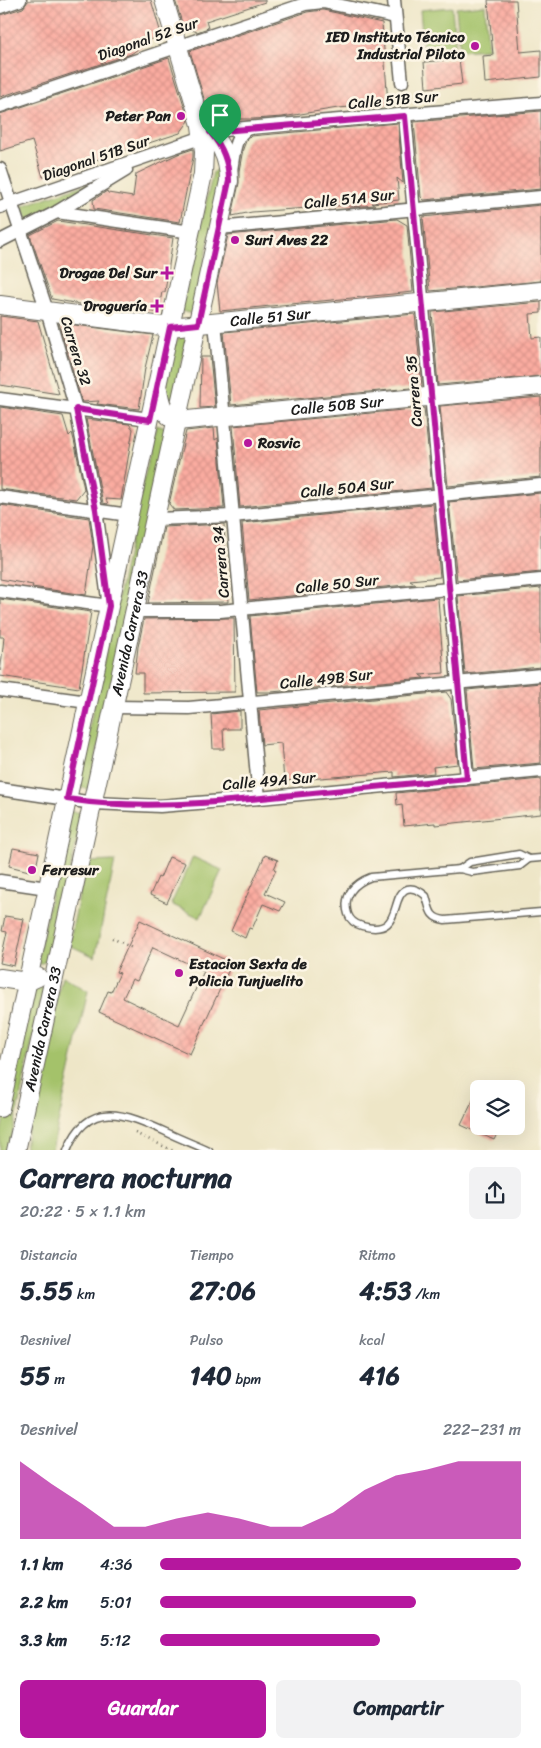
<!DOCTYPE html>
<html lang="es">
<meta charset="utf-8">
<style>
body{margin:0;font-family:Sriracha,sans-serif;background:#f2f2f3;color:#1f2937;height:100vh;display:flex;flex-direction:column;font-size:19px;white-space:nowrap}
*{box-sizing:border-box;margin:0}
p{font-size:16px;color:#747a83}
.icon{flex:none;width:28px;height:28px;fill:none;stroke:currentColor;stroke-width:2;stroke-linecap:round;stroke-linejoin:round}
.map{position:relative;height:1150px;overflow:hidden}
.drawer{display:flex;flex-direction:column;background:#fff;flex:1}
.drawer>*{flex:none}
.fabs{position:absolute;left:470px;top:1080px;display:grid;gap:10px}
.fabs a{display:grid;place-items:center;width:55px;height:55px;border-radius:8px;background:#fff;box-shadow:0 5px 20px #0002;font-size:25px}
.pin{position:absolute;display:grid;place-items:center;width:42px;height:42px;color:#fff;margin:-51px -21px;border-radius:50% 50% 50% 0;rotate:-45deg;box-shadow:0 0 5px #0007}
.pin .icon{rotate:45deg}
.round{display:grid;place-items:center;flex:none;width:52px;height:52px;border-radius:8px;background:#f2f2f3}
.headline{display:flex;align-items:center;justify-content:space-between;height:85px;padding:0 20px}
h1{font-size:28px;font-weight:700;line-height:38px}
.metrics{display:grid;grid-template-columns:repeat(3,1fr);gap:8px;height:85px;padding:5px 20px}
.metrics div{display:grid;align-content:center}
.metrics b{font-size:25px;font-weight:700}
.metrics small{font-size:14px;font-weight:400}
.metrics p{font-size:14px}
.chart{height:140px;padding:10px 20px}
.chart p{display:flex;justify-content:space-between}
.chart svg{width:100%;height:90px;margin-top:5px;fill:#b5179e;opacity:.7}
.cta{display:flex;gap:10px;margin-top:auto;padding:10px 20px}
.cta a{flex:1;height:58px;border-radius:8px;background:#b5179e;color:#fff;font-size:20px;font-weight:700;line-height:58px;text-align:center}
.cta a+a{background:#f2f2f3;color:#1f2937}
ul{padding:0 20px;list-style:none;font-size:16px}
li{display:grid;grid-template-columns:80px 60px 1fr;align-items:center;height:38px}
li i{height:12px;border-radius:6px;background:#b5179e}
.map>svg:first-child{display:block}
.green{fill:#a4c26a;stroke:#606f43}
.building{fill:url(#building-cross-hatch);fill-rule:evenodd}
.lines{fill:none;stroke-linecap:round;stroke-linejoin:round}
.lane-casing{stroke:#666358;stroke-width:9}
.street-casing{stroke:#666358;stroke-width:15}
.secondary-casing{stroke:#666358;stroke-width:20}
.path{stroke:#666358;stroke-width:2.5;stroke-dasharray:1 4;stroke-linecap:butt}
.lane{stroke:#fff;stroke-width:6}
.street{stroke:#fff;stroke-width:12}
.secondary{stroke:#fff;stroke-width:18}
.route-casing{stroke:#fff;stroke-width:10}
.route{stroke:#b5179e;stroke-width:6}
.poi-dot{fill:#b5179e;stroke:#fcf5e5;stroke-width:2}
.labels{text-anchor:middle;stroke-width:5;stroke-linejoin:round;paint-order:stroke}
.poi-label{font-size:15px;font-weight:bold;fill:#1c1c1c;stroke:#fcf5e5;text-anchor:end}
.street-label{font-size:15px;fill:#1c1c1c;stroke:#fcf5e5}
</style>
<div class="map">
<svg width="541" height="1151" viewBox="0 0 541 1151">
<defs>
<pattern id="building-cross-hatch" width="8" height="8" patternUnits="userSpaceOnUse" patternTransform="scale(1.25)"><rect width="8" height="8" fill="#fbaca0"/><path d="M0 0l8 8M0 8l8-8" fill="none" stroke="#d79389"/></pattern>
</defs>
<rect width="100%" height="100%" fill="#fcf5e5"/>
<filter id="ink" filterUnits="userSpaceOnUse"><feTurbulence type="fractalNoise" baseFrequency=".02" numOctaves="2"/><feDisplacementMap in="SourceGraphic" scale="10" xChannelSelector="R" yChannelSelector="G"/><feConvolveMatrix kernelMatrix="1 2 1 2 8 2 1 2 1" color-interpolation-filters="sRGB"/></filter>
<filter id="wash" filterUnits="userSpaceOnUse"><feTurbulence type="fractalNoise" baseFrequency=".0096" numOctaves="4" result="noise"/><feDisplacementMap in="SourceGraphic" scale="20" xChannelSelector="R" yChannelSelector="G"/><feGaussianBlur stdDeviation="1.12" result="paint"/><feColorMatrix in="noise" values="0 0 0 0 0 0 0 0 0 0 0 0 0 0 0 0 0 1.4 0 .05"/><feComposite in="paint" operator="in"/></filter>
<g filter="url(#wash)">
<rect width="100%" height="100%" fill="#eee6c7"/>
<g class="green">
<path d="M485,5L488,49L460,51L456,8Z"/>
<path d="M452,7L456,53L424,56L420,10Z"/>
<path d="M219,169L223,174L193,314L181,311L213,172Z"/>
<path d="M121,172L28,222L22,206Z"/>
<path d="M187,335L172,410L164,396L174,344L180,337Z"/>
<path d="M156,425L168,428L89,789L76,787Z"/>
<path d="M69,811L83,813L50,960L36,965Z"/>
<path d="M193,857L222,870L200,918L171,904Z"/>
<path d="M115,861L95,957L69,945L86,862Z"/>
<path d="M62,976L88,991L52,1150L24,1151Z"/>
<path d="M44,987L9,1150L0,1151V1137L30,990Z"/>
</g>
<g id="blocks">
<g class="building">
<path d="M31,0H151L160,30L159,34L131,54L0,97V15L23,8L28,1Z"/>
<path d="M175,0H265V2L206,21L208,28L197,32L183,26Z"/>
<path d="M488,0H516L520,52L541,50V77L485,83L483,56L493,55Z"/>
<path d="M323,10L382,23L388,104L338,108L282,117L253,119H210L190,51L307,12Z"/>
<path d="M169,58L189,121L180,133L43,177L32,141L0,151V114Z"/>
<path d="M459,59L462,84L426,88L424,62Z"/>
<path d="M541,111V189L424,200L421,197L414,122Z"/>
<path d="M398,123L403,183L397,178L399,200L372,203L375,205L349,207V205L252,212L232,216L239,183V171L243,149L246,141L251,136Z"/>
<path d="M193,149V157L180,222L94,209L93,200L107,191L108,193L133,197L136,174L178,154Z"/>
<path d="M541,205V281L430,291L423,217Z"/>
<path d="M397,219L407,225L413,292L220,311L217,283L228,235Z"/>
<path d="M58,221L173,238L165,292H162L159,309L155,312L91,302V306L52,299L30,235Z"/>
<path d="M541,302V313L530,314L532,338L541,337V376L438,385L432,312Z"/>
<path d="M415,314L422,387L231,405L224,332Z"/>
<path d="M0,316L38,321L59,394L0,385Z"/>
<path d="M59,323L153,335L145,368L139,409L97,404L99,401L82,402Z"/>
<path d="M201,357H210L215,407L200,408Z"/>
<path d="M541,397V477L448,486L440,406Z"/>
<path d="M0,407L63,416L69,436L72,433L74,440L84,489L76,499L0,489Z"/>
<path d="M424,408L432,488L240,507L233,426Z"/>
<path d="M86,419L129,424L133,429L121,500L106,499L108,504L103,503Z"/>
<path d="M214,428L215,440L218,438L224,508L174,510L169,504L186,431Z"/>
<path d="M541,493V572L457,580L449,502Z"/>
<path d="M433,504L440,577L410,580L416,584L249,600L242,523Z"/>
<path d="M0,505L89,518L93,546L86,595L32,587L33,585L0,579Z"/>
<path d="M224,524L228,602L148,603L164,527Z"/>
<path d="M541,588V667L465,674L458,596Z"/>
<path d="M437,598L438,599L444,673L420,675L424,678L271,692H257L250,616Z"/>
<path d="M0,599L91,612L79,688L0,676L4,637H0Z"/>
<path d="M234,618L235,692L143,693V673H135L138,647L144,619Z"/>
<path d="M541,683V763L474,769L467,690Z"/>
<path d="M446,692L451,699L458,764L433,767L434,773L394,777V772L284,781L281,743L262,745L259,710Z"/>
<path d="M240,711V729H223L224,749H213L211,714Z"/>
<path d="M541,779V814L435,825V823L404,826L402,804L397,805L396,793Z"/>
<path d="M13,848L39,853L36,868L29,871L9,866Z"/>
<path d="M265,855L278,860L274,869L276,870L265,893L285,902L280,911L263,904L252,929L249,928L245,938L231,931Z"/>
<path d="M169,857L185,863L167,903L150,895L158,877L160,878Z"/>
<path d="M5,916L24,919L14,966L0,963L7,932L2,931Z"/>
<path d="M140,920L232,963L190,1054L99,1012L108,991L111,992L120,973L116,972ZM153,947L204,971L179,1025L123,998L132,979L137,981Z"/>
<path d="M479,1088V1126H501L494,1140L461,1125Z"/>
</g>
</g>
</g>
<g filter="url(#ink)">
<use href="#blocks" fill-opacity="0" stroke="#666358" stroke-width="1"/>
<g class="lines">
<defs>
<g id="lane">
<path d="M541,858L529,859L520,866L472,872L460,869L371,877C355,883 342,895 348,914C350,920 355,924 362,926C402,937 390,899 405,890C412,886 420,891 426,896C430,909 429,918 445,920L541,912"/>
<path d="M460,869L470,862L519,854L529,859"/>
<path d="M67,1151C88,1097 126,1114 166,1132C180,1139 194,1144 209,1151"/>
</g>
<g id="street">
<path d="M394,0L402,82"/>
<path d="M0,7L20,0"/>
<path d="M0,106L305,4L323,2L395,17"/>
<path d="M405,116L467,778"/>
<path d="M210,131L541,103"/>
<path d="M0,169L47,311L76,409L96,510L109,606L0,591"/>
<path d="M231,170C234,155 233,137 248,128"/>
<path d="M0,207L203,137"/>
<path d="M57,212L191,232"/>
<path d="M219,228L541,197"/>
<path d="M0,241L57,212L126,170"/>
<path d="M215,322L259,798"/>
<path d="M0,399L150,419"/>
<path d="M0,497L129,515"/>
<path d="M156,519L233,516L541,485"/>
<path d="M135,611H220L541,580"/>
<path d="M0,690L88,702"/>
<path d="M114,707L189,708L541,675"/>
<path d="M0,789L93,803L160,806L259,798L541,771"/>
<path d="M0,881L47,888"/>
</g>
<g id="secondary">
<path id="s1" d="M0,305L170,327L541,291"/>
<path id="s2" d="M158,389C160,403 163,415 177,421L541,386"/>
<path d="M0,978L27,982L38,977"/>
<path d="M0,1108L203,174L204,152L201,125L164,0"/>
<path id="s3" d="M16,1151L229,181C229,157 220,139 201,125"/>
</g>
</defs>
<use href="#lane" class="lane-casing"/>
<use href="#street" class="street-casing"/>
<use href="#secondary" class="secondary-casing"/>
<g class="path">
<path d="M403,92L404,104"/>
<path d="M112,938L132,948"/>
<path d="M135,1133L174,1151"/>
</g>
<use href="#lane" class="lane"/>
<use href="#street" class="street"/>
<use href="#secondary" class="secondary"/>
</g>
</g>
<g class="lines" filter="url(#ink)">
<defs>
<path id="route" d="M405,116L467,778C406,784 344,790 282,796C210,803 138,810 67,799L109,606L96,510L76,409L150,420L170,327L198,324L229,181C229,161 222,146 210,132Z"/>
</defs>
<use href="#route" class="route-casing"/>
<use href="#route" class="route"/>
</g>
<g class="poi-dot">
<circle cx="475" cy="46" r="5"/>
<circle cx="181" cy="116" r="5"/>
<circle cx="235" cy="240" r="5"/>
<path d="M164.5 265.5h5v5h5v5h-5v5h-5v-5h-5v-5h5z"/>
<path d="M154.5 298.5h5v5h5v5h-5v5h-5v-5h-5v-5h5z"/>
<circle cx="248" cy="443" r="5"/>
<circle cx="32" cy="870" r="5"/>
<circle cx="179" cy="973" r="5"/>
</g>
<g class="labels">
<g class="poi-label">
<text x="465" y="42">IED Instituto Técnico<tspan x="465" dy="17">Industrial Piloto</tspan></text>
<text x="171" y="121">Peter Pan</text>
<text x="245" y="245" text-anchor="start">Suri Aves 22</text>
<text x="157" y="278">Drogae Del Sur</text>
<text x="147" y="311">Droguería</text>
<text x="258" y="448" text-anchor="start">Rosvic</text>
<text x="42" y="875" text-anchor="start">Ferresur</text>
<text x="189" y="969" text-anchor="start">Estacion Sexta de<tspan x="189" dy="17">Policia Tunjuelito</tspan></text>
</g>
<g class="street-label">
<text transform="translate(148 39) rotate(-19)" y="5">Diagonal 52 Sur</text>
<text transform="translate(393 100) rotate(-5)" y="5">Calle 51B Sur</text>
<text transform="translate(96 158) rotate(-19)" y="5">Diagonal 51B Sur</text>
<text transform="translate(349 199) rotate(-6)" y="5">Calle 51A Sur</text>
<text dy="5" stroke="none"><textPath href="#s1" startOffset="272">Calle 51 Sur</textPath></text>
<text transform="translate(76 351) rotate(73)" y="5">Carrera 32</text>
<text transform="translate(414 391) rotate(-95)" y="5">Carrera 35</text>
<text dy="5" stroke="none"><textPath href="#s2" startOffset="200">Calle 50B Sur</textPath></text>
<text transform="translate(347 488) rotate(-6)" y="5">Calle 50A Sur</text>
<text transform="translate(221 562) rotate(-95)" y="5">Carrera 34</text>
<text transform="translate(337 584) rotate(-6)" y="5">Calle 50 Sur</text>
<text dy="5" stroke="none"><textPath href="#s3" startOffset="530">Avenida Carrera 33</textPath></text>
<text transform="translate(326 679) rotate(-6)" y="5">Calle 49B Sur</text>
<text transform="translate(269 781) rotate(-5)" y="5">Calle 49A Sur</text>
<text dy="5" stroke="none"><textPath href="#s3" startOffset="125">Avenida Carrera 33</textPath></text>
</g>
</g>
</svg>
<div class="fabs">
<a><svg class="icon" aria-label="layers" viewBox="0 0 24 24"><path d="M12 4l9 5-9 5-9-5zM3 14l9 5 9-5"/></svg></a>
</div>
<div class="pin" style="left:220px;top:145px;background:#1e9e55"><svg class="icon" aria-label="arrive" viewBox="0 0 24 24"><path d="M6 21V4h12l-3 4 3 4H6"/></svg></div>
</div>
<section class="drawer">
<div class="headline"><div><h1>Carrera nocturna</h1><p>20:22 · 5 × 1.1 km</p></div><a class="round"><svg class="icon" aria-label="share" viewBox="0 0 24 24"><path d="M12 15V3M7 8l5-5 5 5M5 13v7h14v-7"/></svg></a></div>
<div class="metrics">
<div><p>Distancia</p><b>5.55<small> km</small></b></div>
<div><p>Tiempo</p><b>27:06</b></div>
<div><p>Ritmo</p><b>4:53<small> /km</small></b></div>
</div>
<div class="metrics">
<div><p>Desnivel</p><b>55<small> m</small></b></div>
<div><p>Pulso</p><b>140<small> bpm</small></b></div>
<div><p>kcal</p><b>416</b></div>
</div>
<div class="chart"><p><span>Desnivel</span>222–231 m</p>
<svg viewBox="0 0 160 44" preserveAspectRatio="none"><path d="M0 44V6L10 17L20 27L30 38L40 38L50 34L60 31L70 34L80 38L90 38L100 31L110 20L120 13L130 10L140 6L150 6L160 6V44z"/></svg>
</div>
<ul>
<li><b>1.1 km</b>4:36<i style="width:100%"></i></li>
<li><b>2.2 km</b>5:01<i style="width:71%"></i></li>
<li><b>3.3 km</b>5:12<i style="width:61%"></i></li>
</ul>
<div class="cta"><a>Guardar</a><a>Compartir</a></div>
</section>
